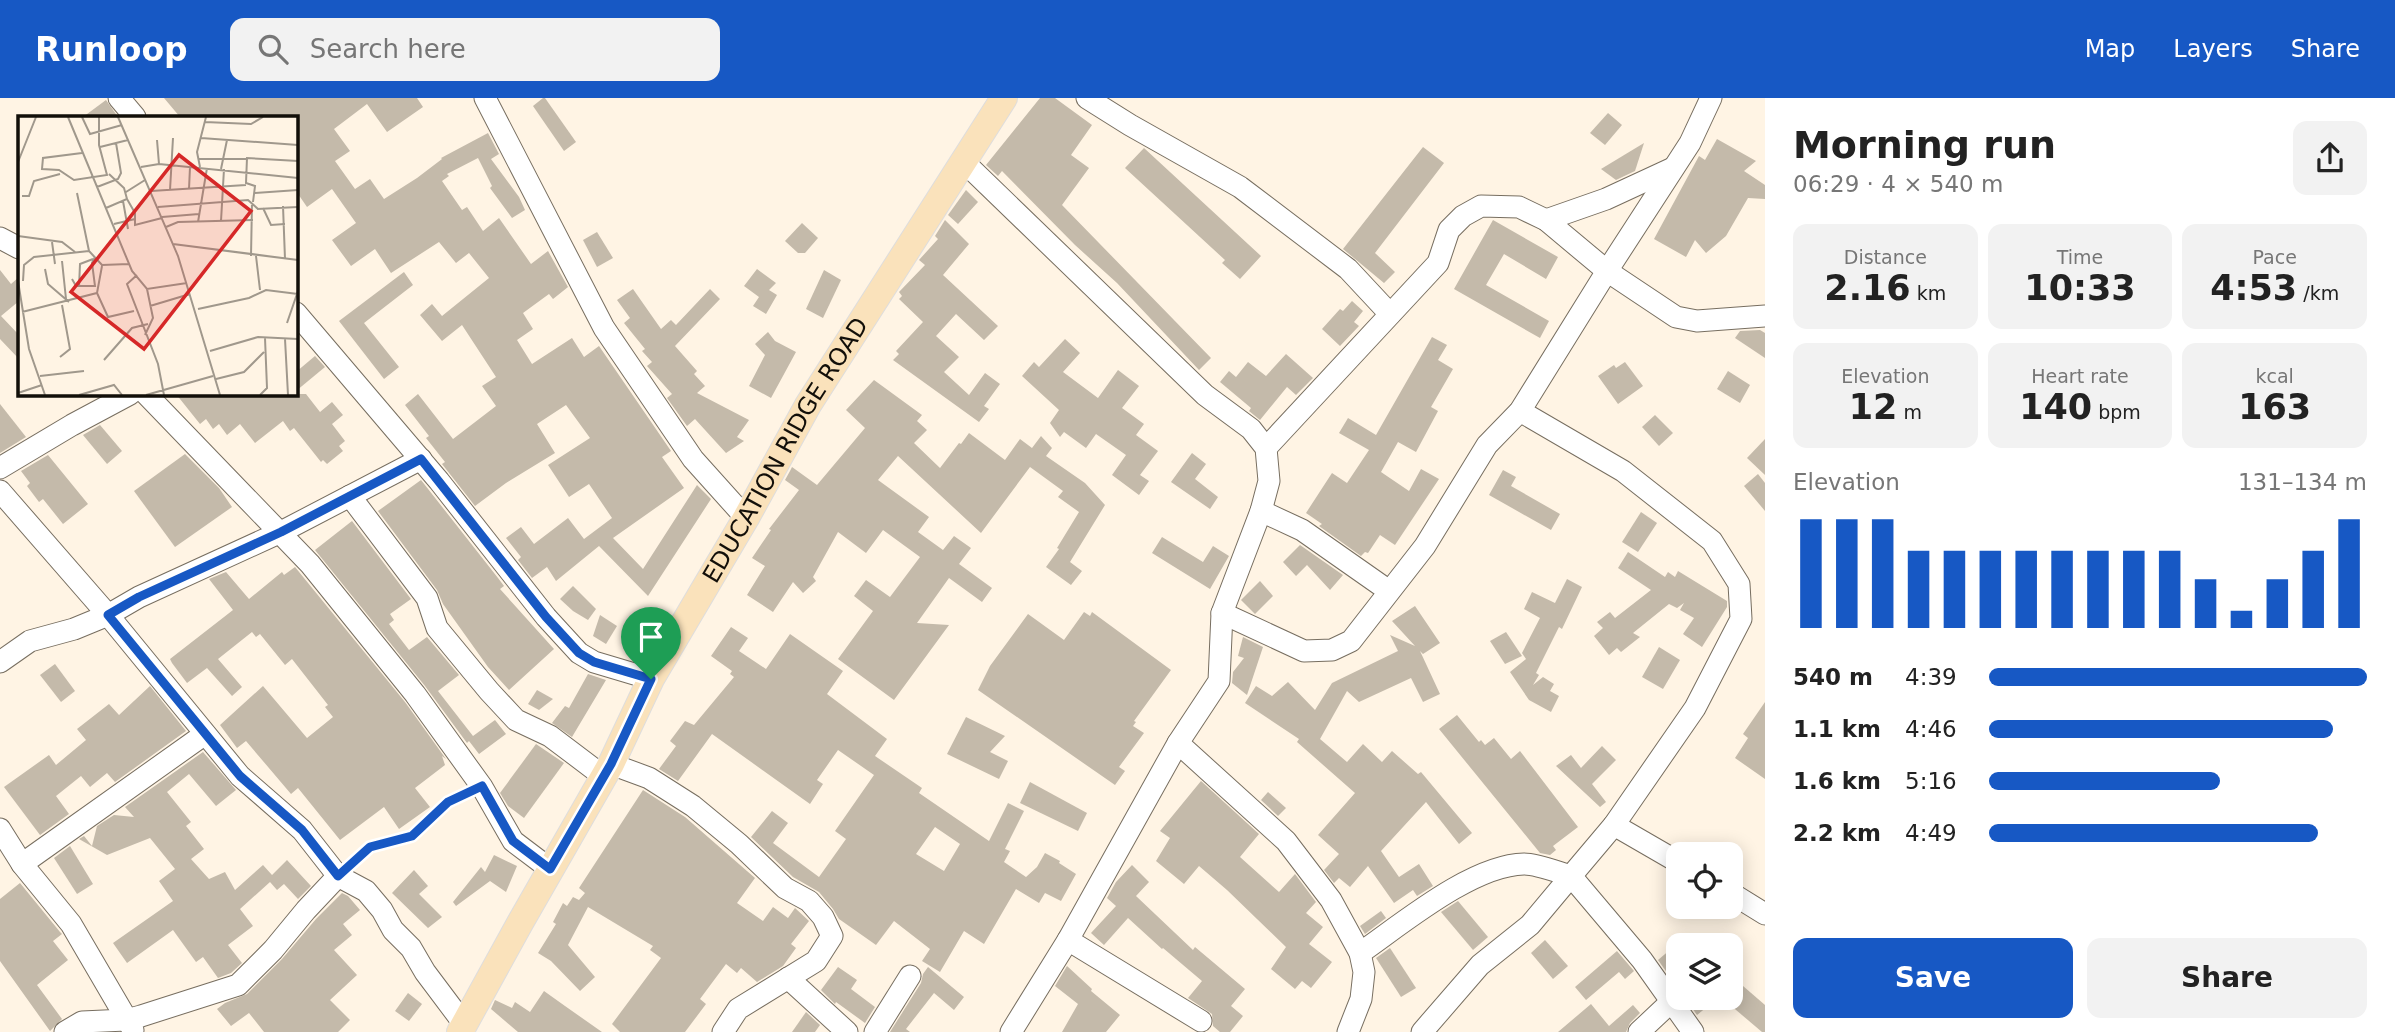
<!DOCTYPE html>
<meta charset="utf-8">
<style>
body{margin:0;font-family:"DejaVu Sans",sans-serif;background:#f2f2f2;color:#222;height:100vh;display:flex;flex-direction:column;font-size:26px;white-space:nowrap}
*{box-sizing:border-box;margin:0}
p{font-size:23px;color:#767676}
.icon{flex:none;width:38px;height:38px;fill:none;stroke:currentColor;stroke-width:2;stroke-linecap:round;stroke-linejoin:round}
.map{position:relative;flex:1;overflow:hidden}
.panel{display:flex;flex-direction:column;background:#fff;width:630px}
.panel>*{flex:none}
.tools{position:absolute;left:1666px;top:744px;display:grid;gap:14px}
.tools a{display:grid;place-items:center;width:77px;height:77px;border-radius:14px;background:#fff;box-shadow:0 4px 18px #0003;font-size:35px}
.pin{position:absolute;display:grid;place-items:center;width:60px;height:60px;color:#fff;margin:-72px -30px;border-radius:50% 50% 50% 0;rotate:-45deg;box-shadow:0 0 7px #0007}
.pin .icon{rotate:45deg}
.round{display:grid;place-items:center;flex:none;width:74px;height:74px;border-radius:14px;background:#f2f2f2}
.summary{display:flex;align-items:center;justify-content:space-between;height:119px;padding:0 28px}
h1{font-size:38px;font-weight:700;line-height:52px}
.stats{display:grid;grid-template-columns:repeat(3,1fr);gap:10px;height:119px;padding:7px 28px}
.stats div{display:grid;align-content:center;border-radius:14px;background:#f2f2f2;text-align:center}
.stats b{font-size:35px;font-weight:700}
.stats small{font-size:19px;font-weight:400}
.stats p{font-size:19px}
.chart{height:196px;padding:14px 28px}
.chart p{display:flex;justify-content:space-between}
.chart svg{width:100%;height:126px;margin-top:7px;stroke:#1758c4;stroke-width:6}
.cta{display:flex;gap:14px;margin-top:auto;padding:14px 28px}
.cta a{flex:1;height:80px;border-radius:14px;background:#1758c4;color:#fff;font-size:28px;font-weight:700;line-height:80px;text-align:center}
.cta a+a{background:#f2f2f2;color:#222}
ul{padding:0 28px;list-style:none;font-size:23px}
li{display:grid;grid-template-columns:112px 84px 1fr;align-items:center;height:52px}
li i{height:18px;border-radius:9px;background:#1758c4}
header{display:flex;align-items:center;gap:42px;box-sizing:border-box;height:98px;padding:0 35px;background:#1758c4;color:#fff}
header strong{font-size:33px}
nav{display:flex;gap:38px;margin-inline-start:auto;font-size:24px}
.search{width:490px;height:63px;background:#f2f2f2;display:flex;align-items:center;gap:18px;box-sizing:border-box;padding:0 24px;border-radius:14px;color:#767676;font-size:26px}
main{display:flex;flex:1;min-height:0}
.map>svg:first-child{display:block}
.building{fill:#c4baaa;fill-rule:evenodd}
.lines{fill:none;stroke-linecap:round;stroke-linejoin:round}
.minor-casing{stroke:#776e60;stroke-width:23}
.major-casing{stroke:#dedddd;stroke-width:28}
.path{stroke:#9c9489;stroke-width:3.5;stroke-dasharray:2 5;stroke-linecap:butt}
.minor{stroke:#fff;stroke-width:21}
.major{stroke:#fae2bb;stroke-width:26}
.route-casing{stroke:#fff;stroke-width:14}
.route{stroke:#1758c4;stroke-width:9}
.labels{text-anchor:middle;stroke-width:5;stroke-linejoin:round;paint-order:stroke}
.street-label{font-size:24px;fill:#120f09;stroke:#fff}
.inset-road{fill:none;stroke:#a0988c;stroke-width:2}
.view{fill:#d62828;fill-opacity:0.15;stroke:#d62828;stroke-width:3.5}
.inset-edge{fill:none;stroke:#120f09;stroke-width:3.5}
</style>
<header>
<strong>Runloop</strong>
<div class="search"><svg class="icon" aria-label="search" viewBox="0 0 24 24"><circle cx="10" cy="10" r="6"/><path d="M15 15l6 6"/></svg>Search here</div>
<nav><a>Map</a><a>Layers</a><a>Share</a></nav>
</header>
<main>
<div class="map">
<svg width="1765" height="934" viewBox="0 0 1765 934">
<rect width="100%" height="100%" fill="#fff4e4"/>
<g class="building">
<path d="M164,0H417L423,9L387,34L367,6L334,31L350,53L335,63L355,91L370,81L384,101L417,80L442,61L441,60L488,35L499,56L491,61L519,99L525,112L512,120L490,90L492,88L478,60L447,76L449,78L442,83L462,112L467,109L483,133L499,120L531,166L548,153L568,189L553,201L549,196L523,215L533,231L517,242L532,266L572,240L584,259L599,248L671,353L662,359L684,390L613,440L643,471L697,387L711,401L648,498L599,448L556,483L547,469L532,480L518,462L521,459L506,440L521,429L534,446L568,420L584,441L612,420L589,386L569,399L548,367L590,340L566,307L537,326L555,355L506,385L475,408L442,366L445,364L426,340L429,338L405,307L418,296L453,341L496,308L482,288L496,279L462,227L442,243L420,217L432,206L442,218L489,180L469,155L456,165L439,144L391,175L375,151L351,168L332,142L356,125L332,91L307,109L296,93V19H180Z"/>
<path d="M543,0H545L576,44L564,53L533,8Z"/>
<path d="M1040,0H1055L1092,27L1071,57L1089,70L1062,107L1211,260L1199,272L1117,185L1075,147L1002,73L998,78L986,67Z"/>
<path d="M106,2L118,19H83Z"/>
<path d="M1608,15L1622,27L1605,47L1590,35Z"/>
<path d="M1717,41L1756,63L1744,73L1765,87V101L1748,100L1726,138L1706,155L1695,142L1686,159L1654,141L1699,58L1705,62Z"/>
<path d="M1644,45L1635,73L1616,82L1601,71Z"/>
<path d="M1423,49L1444,65L1375,155L1395,174L1384,185L1343,151Z"/>
<path d="M1144,50L1261,158L1240,181L1222,165L1225,162L1125,70Z"/>
<path d="M966,92L978,104L958,126L948,117Z"/>
<path d="M945,122L969,146L943,177L998,228L984,242L956,216L936,238L959,259L944,274L969,297L985,275L1000,286L984,308L989,311L979,324L893,262L899,256L896,253L923,224L899,201L902,198L899,194L925,167L919,162L938,141L935,138Z"/>
<path d="M1493,122L1558,159L1546,181L1504,156L1486,187L1549,223L1540,240L1454,191Z"/>
<path d="M802,125L818,140L805,155H798L785,143Z"/>
<path d="M597,134L613,160L597,169L583,142Z"/>
<path d="M757,171L776,185L769,192L777,197L766,216L753,208L759,199L744,188Z"/>
<path d="M0,172L11,186L19,179V203L1,218L19,237V261L0,241Z"/>
<path d="M824,172L841,182L823,220L806,211Z"/>
<path d="M404,174L413,187L364,225L399,269L384,281L339,223Z"/>
<path d="M633,191L661,231L671,222L676,227L710,191L720,201L675,248L697,273L694,276L705,288L697,295L749,322L737,339L744,343L726,355L695,321L687,328L667,300L672,296L647,268L652,264L642,253L645,251L624,225L630,220L617,202Z"/>
<path d="M1352,203L1363,213L1354,224L1359,228L1340,248L1322,231L1340,211L1343,213Z"/>
<path d="M1760,232L1765,235V260L1735,240L1740,233Z"/>
<path d="M768,234L775,243L796,254L771,300L749,288L765,257L755,246Z"/>
<path d="M1432,239L1447,247L1438,262L1453,271L1431,309L1438,313L1416,354L1398,344L1381,374L1409,393L1421,371L1439,381L1395,447L1380,437L1368,455L1365,454L1361,458L1319,428L1322,426L1306,415L1332,375L1347,385L1369,352L1339,335L1348,320L1376,337Z"/>
<path d="M1065,241L1080,255L1063,274L1098,300L1118,272L1139,288L1122,310L1144,326L1136,337L1158,353L1140,377L1149,383L1139,397L1112,377L1126,357L1096,336L1086,350L1064,334L1060,339L1050,325L1059,312L1022,278L1034,264L1039,269Z"/>
<path d="M1286,256L1313,280L1296,297L1287,289L1260,322L1249,313L1251,310L1220,284L1229,273L1236,279L1248,264L1266,278Z"/>
<path d="M315,258L325,269L296,293V274Z"/>
<path d="M1625,264L1643,288L1618,306L1598,278L1614,267L1616,270Z"/>
<path d="M1728,273L1750,287L1740,305L1717,291Z"/>
<path d="M874,282L922,317L917,323L927,332L914,345L940,370L959,345L961,346L969,335L1005,362L1020,341L1032,350L1041,338L1052,350L1046,358L1085,385L1105,407L1070,464L1082,473L1071,487L1046,469L1059,451L1057,450L1079,414L1058,399L1063,393L1030,369L981,435L898,358L878,382L929,419L918,434L943,452L954,438L971,450L959,466L992,490L982,504L949,480L917,525L949,527L894,602L838,561L873,513L854,498L866,482L890,499L920,459L883,432L866,455L838,434L813,479L816,483L803,495L793,484L773,514L747,497L765,468L752,460L771,432L769,431L799,392L785,382L790,373L792,369L817,387L865,330L846,312Z"/>
<path d="M176,296H306L320,314L332,304L343,317L332,326L345,343L339,348L343,353L327,366L323,362L321,364L294,330L290,333L283,323L255,345L240,326L227,337L219,326L213,331L206,321L200,326Z"/>
<path d="M0,306L26,339L0,355Z"/>
<path d="M1655,317L1673,335L1659,348L1642,329Z"/>
<path d="M100,327L122,353L107,366L83,337Z"/>
<path d="M1765,341V377L1747,360Z"/>
<path d="M1192,355L1206,366L1195,381L1218,399L1210,411L1171,384Z"/>
<path d="M185,356L219,390L232,409L175,449L134,393Z"/>
<path d="M48,357L88,406L63,426L43,401L39,404L27,388L30,385L21,373Z"/>
<path d="M1503,372L1516,379L1511,388L1560,416L1551,432L1489,397Z"/>
<path d="M1758,376L1765,385V413L1744,388Z"/>
<path d="M421,382L498,480L504,488L500,491L554,551L509,592L488,569L443,506L437,492L378,413Z"/>
<path d="M1641,414L1657,425L1638,454L1622,444Z"/>
<path d="M352,423L411,501L390,516L394,522L389,526L409,552L427,539L459,577L438,593L473,638L495,622L506,636L479,656L469,643L467,645L425,588L315,452Z"/>
<path d="M1162,439L1203,464L1213,448L1229,458L1210,491L1152,455Z"/>
<path d="M1300,447L1343,477L1330,492L1307,467L1296,478L1283,464Z"/>
<path d="M1628,454L1665,479L1668,474L1675,479L1678,473L1727,503V509L1702,549L1683,536L1694,520L1680,512L1684,505L1677,510L1669,506L1633,535L1640,539L1621,554L1617,550L1609,557L1594,538L1603,530L1597,524L1610,514L1615,520L1651,492L1618,470Z"/>
<path d="M295,469L405,604L446,661L442,658L445,667L415,690L430,709L399,731L384,709L340,742L298,690L291,696L246,643L237,650L220,627L263,588L307,640L333,619L325,609L328,607L292,561L285,567L260,536L256,539L252,534L218,561L242,589L232,598L207,570L187,585L172,565L170,561L233,512L209,481L226,474L249,501L282,474L284,477Z"/>
<path d="M1567,481L1582,489L1562,531L1559,529L1536,575L1539,577L1533,587L1543,579L1554,586L1550,593L1559,598L1551,614L1529,602L1510,574L1526,561L1522,555L1540,520L1524,511L1532,494L1555,505Z"/>
<path d="M1260,483L1273,498L1255,516L1241,502Z"/>
<path d="M573,488L596,511L588,522L573,513L560,501Z"/>
<path d="M1415,508L1440,545L1423,556L1420,553L1440,596L1423,604L1411,580L1359,604L1347,593L1320,641L1347,664L1363,646L1382,664L1392,653L1418,676L1421,674L1472,735L1459,746L1426,704L1381,753L1399,779L1419,766L1433,788L1417,798L1413,792L1394,805L1368,768L1350,789L1339,780L1334,785L1324,772L1339,756L1318,737L1355,695L1297,644L1299,641L1245,605L1256,588L1272,598L1288,584L1315,612L1332,585L1398,553L1390,537L1415,548L1392,523Z"/>
<path d="M1084,514L1090,518L1092,514L1171,572L1134,623L1136,624L1133,628L1144,635L1119,669L1125,673L1115,687L978,592L990,568L1028,516L1064,542Z"/>
<path d="M600,517L617,528L606,546L593,538Z"/>
<path d="M731,529L748,540L739,553L766,571L790,536L843,573L827,596L887,641L875,658L922,690L919,695L989,743L1008,705L1024,713L1005,751L1010,753L1004,764L1026,779L1037,769L1045,755L1060,763L1059,765L1076,776L1061,803L1045,795L1039,805L1016,791L984,846L964,833L940,874L922,863L930,851L894,823L876,847L839,821L833,811L819,794L793,779L751,739L772,713L788,725L773,745L819,779L846,741L835,733L874,677L838,652L817,682L823,686L810,706L712,636L678,683L659,671L676,648L670,643L685,623L694,627L734,579L730,576L732,573L711,558ZM935,729L960,746L944,773L916,756Z"/>
<path d="M1506,534L1522,558L1505,566L1490,543Z"/>
<path d="M1243,539L1263,549L1247,597L1232,585L1233,574L1244,560L1238,558Z"/>
<path d="M1659,549L1680,562L1663,591L1642,579Z"/>
<path d="M55,566L75,593L61,604L40,577Z"/>
<path d="M588,576L606,582L572,639L552,625L565,608L569,610Z"/>
<path d="M150,588L186,633L115,684L107,675L90,689L81,678L56,698L69,716L40,737L4,689L49,657L56,667L86,642L77,631L109,606L119,617Z"/>
<path d="M537,592L553,601L539,612L528,606Z"/>
<path d="M1765,604V681L1735,660L1748,640L1743,636Z"/>
<path d="M1457,617L1479,644L1481,642L1485,647L1494,640L1511,661L1520,653L1578,729L1553,748L1556,752L1550,757L1540,755L1439,631Z"/>
<path d="M966,619L1005,638L990,654L1008,663L999,681L947,656Z"/>
<path d="M536,646L564,665L524,720L508,708L500,695Z"/>
<path d="M1602,648L1616,662L1592,686L1606,704L1600,709L1556,668L1571,657L1581,670Z"/>
<path d="M203,654L236,692L216,708L189,676L167,694L191,724L186,728L204,751L191,761L209,781L225,774L235,792L263,767L272,777L287,762L311,788L298,801L284,786L277,792L270,784L240,811L253,828L228,847L242,865L231,875L218,880L203,859L196,864L173,832L127,865L113,845L173,803L159,783L175,771L150,740L107,757L79,741L84,738L92,748L97,728L114,717L134,719L125,709Z"/>
<path d="M1201,683L1259,736L1240,759L1279,794L1295,776L1316,804L1306,815L1323,829L1309,846L1332,864L1311,890L1302,883L1295,891L1271,871L1286,849L1227,792L1199,768L1184,786L1156,763L1170,740L1160,733Z"/>
<path d="M1030,684L1087,715L1078,733L1020,705Z"/>
<path d="M643,692L685,719L755,780L737,805L763,823L773,809L788,820L795,810L809,823L791,846L796,850L783,868L757,884L741,870L737,875L726,866L700,901L706,906L685,934H620L612,926L661,860L650,852L653,848L588,809L568,847L595,879L580,893L551,863L538,855L556,826L553,824L563,805L567,808L573,799L579,802L585,795L579,790Z"/>
<path d="M1268,694L1286,710L1278,718L1261,702Z"/>
<path d="M70,748L93,786L77,796L54,760Z"/>
<path d="M494,757L517,768L506,794L490,783L456,808L453,804L481,769L485,774Z"/>
<path d="M1132,767L1149,784L1136,798L1193,852L1195,849L1245,891L1231,908L1243,918L1230,934H1220L1213,928L1212,916L1188,900L1202,883L1163,850L1162,851L1128,820L1104,847L1091,835L1116,808L1107,800L1116,784Z"/>
<path d="M414,772L428,788L419,796L442,819L428,830L392,795Z"/>
<path d="M20,785L60,834L62,836L53,843L68,862L37,887L62,921L50,933L0,863V801Z"/>
<path d="M342,795L348,798L360,812L343,826L352,837L334,852L357,877L330,902L350,922L338,934H264L249,915L231,928L217,911L225,905L247,896L282,861L316,821Z"/>
<path d="M1458,803L1488,839L1473,852L1441,814Z"/>
<path d="M1381,813L1386,820L1365,836L1360,828Z"/>
<path d="M1545,842L1568,868L1553,881L1531,855Z"/>
<path d="M1678,845V890L1658,862Z"/>
<path d="M1390,850L1416,890L1401,899L1376,860Z"/>
<path d="M1617,853L1634,873L1625,881L1619,874L1586,902L1575,889Z"/>
<path d="M1067,868L1092,891L1091,893L1120,917L1106,934H1062L1078,906L1055,888Z"/>
<path d="M838,869L857,882L851,891L875,909L865,925L836,904L835,906L821,892Z"/>
<path d="M928,869L964,899L954,912L934,895L906,931L910,934H890L921,885L923,876Z"/>
<path d="M1743,888L1765,907V934H1762L1729,906Z"/>
<path d="M544,893L565,908L602,934H518L491,911L495,902L512,910L515,904L530,914Z"/>
<path d="M408,895L422,906L409,923L395,913Z"/>
<path d="M1685,900H1718L1697,917Z"/>
<path d="M1591,906L1609,928L1633,907L1640,915L1630,925L1626,934H1558Z"/>
<path d="M806,914L820,927L815,934H792Z"/>
</g>
<g class="lines">
<defs>
<g id="minor">
<path d="M119,0L135,19"/>
<path d="M485,0L604,230L693,361L746,420"/>
<path d="M1087,0L1130,27L1240,89L1348,171L1390,216"/>
<path d="M963,63L1205,297L1251,331L1266,350L1269,383L1261,413L1222,515L1219,583L1178,645L1068,842L1011,934"/>
<path d="M1546,122L1606,101L1673,70"/>
<path d="M0,140L19,150"/>
<path d="M296,215L439,383L546,519L579,555L594,564L651,581"/>
<path d="M146,296L310,466L415,596L482,689L513,743L550,771"/>
<path d="M1520,313L1623,373L1712,443L1739,486L1741,521L1695,610L1614,727L1678,764"/>
<path d="M1266,350L1438,165L1449,132L1463,118L1481,108L1519,109L1546,122L1607,173L1676,219L1697,223L1765,218"/>
<path d="M0,370L72,327L130,296"/>
<path d="M0,393L108,517L240,678L302,732L338,778L366,793L382,812L393,832L411,850L425,874L464,926"/>
<path d="M350,398L427,500L437,530L489,593L516,622L550,638L603,678"/>
<path d="M1261,413L1302,432L1389,493"/>
<path d="M1222,515L1304,553L1332,552L1351,543L1425,448L1487,347L1520,313L1607,173L1690,45L1711,0"/>
<path d="M0,564L30,543L74,531L108,517L139,499L281,434L421,361"/>
<path d="M1178,645L1286,743L1331,802L1360,855L1364,874L1361,901L1348,934"/>
<path d="M611,666L649,680L693,708L739,746L785,790L809,803L823,819L832,838L816,863L738,911L723,934"/>
<path d="M0,731L22,766L71,826L133,932"/>
<path d="M22,766L205,636"/>
<path d="M1731,795L1765,816"/>
<path d="M1068,842L1201,923"/>
<path d="M1360,855C1402,826 1472,767 1524,766C1538,766 1557,774 1571,778L1614,727"/>
<path d="M788,880L847,934"/>
<path d="M65,934L82,924L126,922L141,918L238,887L273,852L306,812L338,778"/>
<path d="M875,934L910,878"/>
<path d="M1422,934L1480,867L1530,827L1571,778L1642,862L1693,934"/>
<path d="M1639,934L1672,903"/>
</g>
<g id="major">
<path id="s1" d="M460,934L520,825L611,666L651,581L746,420L808,307L1004,0"/>
</g>
</defs>
<use href="#minor" class="minor-casing"/>
<use href="#major" class="major-casing"/>
<path class="path" d="M350,765L370,749L412,738L448,704L464,697"/>
<use href="#minor" class="minor"/>
<use href="#major" class="major"/>
</g>
<g class="lines">
<defs>
<path id="route" d="M421,361L546,519L579,555L594,564L651,581L611,666L550,771L513,743L482,688L448,704L412,738L370,749L338,778L302,732L240,678L108,517L139,499L281,434Z"/>
</defs>
<use href="#route" class="route-casing"/>
<use href="#route" class="route"/>
</g>
<g class="labels">
<g class="street-label">
<text dy="8" stroke="none"><textPath href="#s1" startOffset="667">EDUCATION RIDGE ROAD</textPath></text>
</g>
</g>
<g transform="translate(18 18)">
<rect width="280" height="280" fill="#fff4e4"/>
<path class="inset-road" d="M50,1L114,155L129,173L169,167M64,1L72,18L104,9M100,1L160,140L202,279M187,6L233,8L245,1M183,22L280,29M139,24L141,48M82,31L110,24M64,37L25,42L24,53L41,54L56,64L89,59L81,29V1M181,43H228M0,46L18,1M123,51L141,48L280,62M182,51L179,36L188,1M203,53L209,24M79,71L100,63L103,57L98,27M171,73L172,51M152,74L155,22M133,75L228,69M108,76L127,64M59,77L71,135L84,149L111,148M237,77L280,74M4,80H11L16,65L42,58M109,83L117,97V109L144,102M105,85L110,113M235,86L237,70L228,67L229,42L280,45M265,90L267,143M140,91L230,84L240,93M88,92L109,83L106,72L91,58M245,92L253,109L267,108M239,93L280,91M144,101L181,98M203,105L206,53M180,106L189,52M96,108L117,103M148,111L160,106L235,104M0,120L44,126L57,136M34,126L37,148M155,128L280,144M233,140L234,87M238,140L242,174M44,145L48,183M27,153L30,168L51,186M119,159L109,168L140,248L146,279M54,163L58,170H77L74,147L77,141M0,165L11,233L27,279M5,165L6,149L16,141L71,135M61,171L62,148L75,143M79,177L84,150M132,190L172,178M180,193L231,182L248,174L280,178M4,196L79,177L90,201L116,195M269,207L280,175M127,219L135,202L129,173M267,223L270,279M192,235L240,221L280,223M42,241L52,233L44,189M86,244L114,212L130,208M22,260L66,255M198,263L226,256L246,236M0,277L24,269M61,279L96,269L104,279M128,279L195,260M242,279L249,272L247,222"/>
<path class="view" d="M161,39L233,95L126,233L53,176Z"/>
<rect width="280" height="280" class="inset-edge"/>
</g>
</svg>
<div class="tools">
<a><svg class="icon" aria-label="locate" viewBox="0 0 24 24"><circle cx="12" cy="12" r="6"/><path d="M12 2v4M12 18v4M2 12h4M18 12h4"/></svg></a>
<a><svg class="icon" aria-label="layers" viewBox="0 0 24 24"><path d="M12 4l9 5-9 5-9-5zM3 14l9 5 9-5"/></svg></a>
</div>
<div class="pin" style="left:651px;top:581px;background:#1e9e55"><svg class="icon" aria-label="arrive" viewBox="0 0 24 24"><path d="M6 21V4h12l-3 4 3 4H6"/></svg></div>
</div>
<section class="panel">
<div class="summary"><div><h1>Morning run</h1><p>06:29 · 4 × 540 m</p></div><a class="round"><svg class="icon" aria-label="share" viewBox="0 0 24 24"><path d="M12 15V3M7 8l5-5 5 5M5 13v7h14v-7"/></svg></a></div>
<div class="stats">
<div><p>Distance</p><b>2.16<small> km</small></b></div>
<div><p>Time</p><b>10:33</b></div>
<div><p>Pace</p><b>4:53<small> /km</small></b></div>
</div>
<div class="stats">
<div><p>Elevation</p><b>12<small> m</small></b></div>
<div><p>Heart rate</p><b>140<small> bpm</small></b></div>
<div><p>kcal</p><b>163</b></div>
</div>
<div class="chart"><p><span>Elevation</span>131–134 m</p>
<svg viewBox="0 0 160 44" preserveAspectRatio="none"><path d="M5 44V6M15 44V6M25 44V6M35 44V17M45 44V17M55 44V17M65 44V17M75 44V17M85 44V17M95 44V17M105 44V17M115 44V27M125 44V38M135 44V27M145 44V17M155 44V6"/></svg>
</div>
<ul>
<li><b>540 m</b>4:39<i style="width:100%"></i></li>
<li><b>1.1 km</b>4:46<i style="width:91%"></i></li>
<li><b>1.6 km</b>5:16<i style="width:61%"></i></li>
<li><b>2.2 km</b>4:49<i style="width:87%"></i></li>
</ul>
<div class="cta"><a>Save</a><a>Share</a></div>
</section>
</main>
